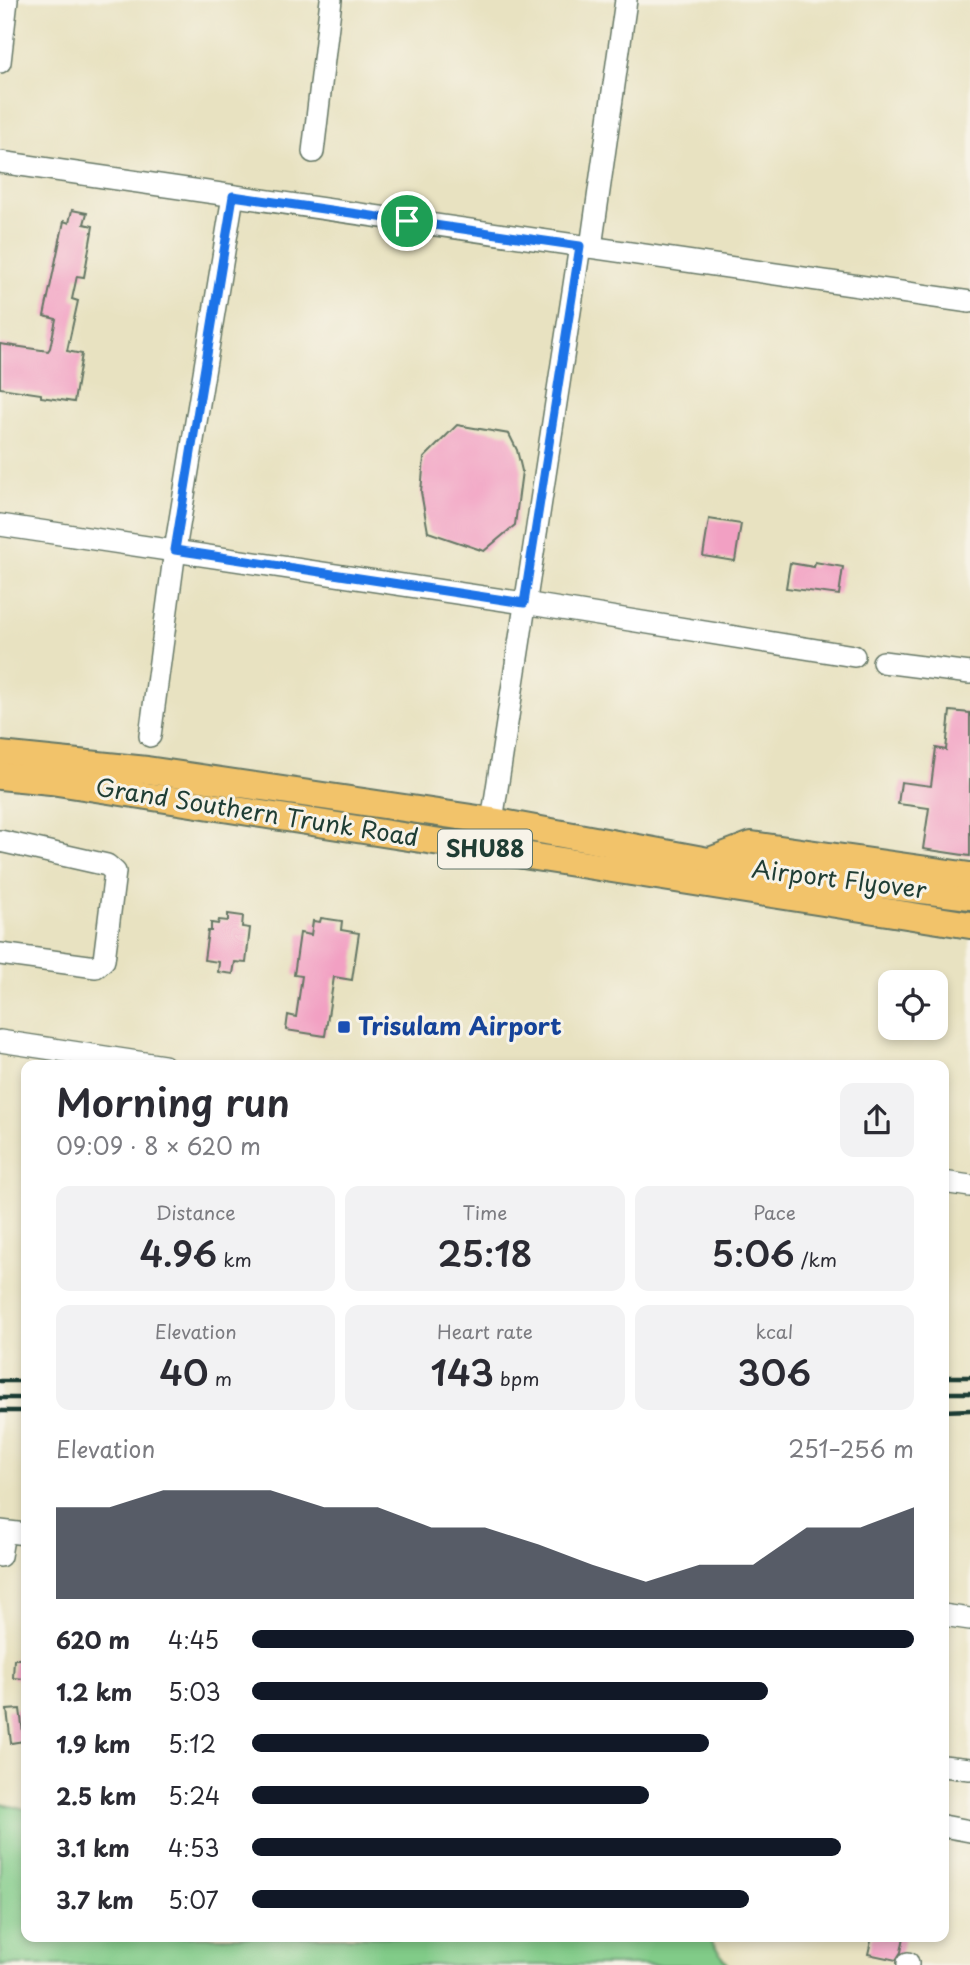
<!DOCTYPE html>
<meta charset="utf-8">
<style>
body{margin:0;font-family:"Playpen Sans",sans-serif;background:#f2f2f3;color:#2b2b33;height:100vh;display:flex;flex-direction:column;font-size:26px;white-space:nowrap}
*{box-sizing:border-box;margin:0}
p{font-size:23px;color:#7c7c81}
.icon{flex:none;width:38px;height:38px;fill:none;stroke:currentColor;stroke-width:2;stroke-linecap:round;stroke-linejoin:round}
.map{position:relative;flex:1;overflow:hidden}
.drawer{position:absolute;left:21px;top:1060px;width:928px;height:882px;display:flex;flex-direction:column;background:#fff;border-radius:14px;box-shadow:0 4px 10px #0003}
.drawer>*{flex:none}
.controls{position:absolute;left:878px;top:970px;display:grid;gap:14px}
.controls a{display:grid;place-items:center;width:70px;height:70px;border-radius:14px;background:#fff;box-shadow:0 4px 10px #0003;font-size:35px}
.pin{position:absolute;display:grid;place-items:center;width:60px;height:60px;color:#fff;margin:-30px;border:4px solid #fff;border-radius:50%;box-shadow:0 2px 7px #0007}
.round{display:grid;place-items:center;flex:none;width:74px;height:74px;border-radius:14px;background:#f2f2f3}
.summary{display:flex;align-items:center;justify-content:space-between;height:119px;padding:0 35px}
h1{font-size:38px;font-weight:600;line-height:52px}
.stats{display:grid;grid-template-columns:repeat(3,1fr);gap:10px;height:119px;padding:7px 35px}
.stats div{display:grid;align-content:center;border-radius:14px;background:#f2f2f3;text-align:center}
.stats b{font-size:35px;font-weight:600}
.stats small{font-size:19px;font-weight:400}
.stats p{font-size:19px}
.chart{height:196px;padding:14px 35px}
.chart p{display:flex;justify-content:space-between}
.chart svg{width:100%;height:126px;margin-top:7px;fill:#111827;opacity:.7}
ul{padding:0 35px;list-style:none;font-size:23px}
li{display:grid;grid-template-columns:112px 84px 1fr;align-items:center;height:52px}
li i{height:18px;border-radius:9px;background:#111827}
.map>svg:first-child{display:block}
.green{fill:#81cb88;stroke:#50845e;stroke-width:2}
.building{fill:#f2a0c3}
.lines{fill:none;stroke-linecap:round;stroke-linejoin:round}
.minor-casing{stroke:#657765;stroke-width:24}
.major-casing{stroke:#657765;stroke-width:30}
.minor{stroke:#fff;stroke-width:21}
.major{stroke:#f2c36a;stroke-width:26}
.rail{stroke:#1f3d34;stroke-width:4.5}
.route-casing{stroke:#fff;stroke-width:14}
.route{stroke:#1a73e8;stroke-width:9}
.transit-dot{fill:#1a4fb4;stroke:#f7f3e8;stroke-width:2.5}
.labels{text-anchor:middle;stroke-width:6;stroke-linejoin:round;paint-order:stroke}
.shield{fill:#f7f3e8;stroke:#60746a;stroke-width:2}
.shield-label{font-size:23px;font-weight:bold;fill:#1f3d34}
.street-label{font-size:24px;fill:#1f3d34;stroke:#f7f3e8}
.transit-label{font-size:24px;font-weight:bold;fill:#164399;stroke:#f7f3e8;text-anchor:start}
</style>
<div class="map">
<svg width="970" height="1965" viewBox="0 0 970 1965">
<rect width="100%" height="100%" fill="#f7f3e8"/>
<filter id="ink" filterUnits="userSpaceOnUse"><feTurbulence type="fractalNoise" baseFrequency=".0143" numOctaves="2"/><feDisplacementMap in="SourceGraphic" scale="14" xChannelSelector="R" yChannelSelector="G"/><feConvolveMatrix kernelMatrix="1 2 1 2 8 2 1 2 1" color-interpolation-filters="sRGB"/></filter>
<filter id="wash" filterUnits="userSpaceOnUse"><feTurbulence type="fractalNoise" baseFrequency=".00686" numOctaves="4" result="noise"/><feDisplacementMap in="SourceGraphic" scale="28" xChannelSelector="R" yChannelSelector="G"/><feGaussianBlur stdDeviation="1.57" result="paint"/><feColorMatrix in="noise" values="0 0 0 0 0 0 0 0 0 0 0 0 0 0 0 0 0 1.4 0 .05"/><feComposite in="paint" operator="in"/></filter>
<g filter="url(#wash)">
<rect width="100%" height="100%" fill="#e8e2c1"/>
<path class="green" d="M0,1804L26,1809V1937H707L729,1965H0Z"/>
<g id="blocks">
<g class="building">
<path d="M72,210L87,213L84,224L93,226L84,277L77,276L72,299L78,301L67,351L82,354L74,402L41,397V394L0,388V344L48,351L50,348L56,319L44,316L64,221L69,223Z"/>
<path d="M457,425L509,434L517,450L522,471L515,525L484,551L428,532L421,492L424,458Z"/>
<path d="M709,519L741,524L735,561L703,556Z"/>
<path d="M815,562L843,567L839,595L786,588L790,563L814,567Z"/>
<path d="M950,711L970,713V856L923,849L929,808L898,804L901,782L931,786L936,748L946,750Z"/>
<path d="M228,914L243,916L242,927L250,928L246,963L235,962L233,974L218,972L219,962L204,960L208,931H211V923L218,924L219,920L228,921Z"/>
<path d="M321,918L342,921L341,930L359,933L352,980L334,977L325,1036L286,1030L288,1015L296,1017L302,976L294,975L300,933L311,935L313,921L320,922Z"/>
<path d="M14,1659H26V1679L13,1678Z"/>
<path d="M20,1709L24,1741L11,1743L7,1710Z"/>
<path d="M872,1937H904L901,1952L896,1960L868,1954Z"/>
</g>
</g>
</g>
<g filter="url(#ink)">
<use href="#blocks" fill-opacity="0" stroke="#657765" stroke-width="2"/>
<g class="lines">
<defs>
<g id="minor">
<path d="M0,62L7,0"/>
<path d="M313,152L331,0"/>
<path d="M0,162L970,302"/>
<path d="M591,247L626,0"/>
<path d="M0,525L524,603L854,656"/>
<path d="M883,662L970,673"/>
<path d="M150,736L175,550L233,196"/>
<path d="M492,821L580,246"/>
<path d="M0,841L107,865L115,872L104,960L96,967L0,954"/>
<path d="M0,1041L164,1066"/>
<path d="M943,1182L970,1186"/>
<path d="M0,1531L26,1534"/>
<path d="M0,1556L4,1532"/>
<path d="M943,1615L970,1619"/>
<path d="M943,1766L970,1769"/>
<path d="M943,1826L970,1831"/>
<path d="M908,1965V1963"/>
</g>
<g id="major">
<path d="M0,755L147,770L492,821L746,868L970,896"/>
<path d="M0,776L51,781L970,925"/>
<path d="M710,861L752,845L970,876"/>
</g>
</defs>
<use href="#minor" class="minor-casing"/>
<use href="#major" class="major-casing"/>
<use href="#minor" class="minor"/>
<use href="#major" class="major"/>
<g class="rail">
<path d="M943,1377H970"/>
<path d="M0,1381H26"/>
<path d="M943,1393H970"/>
<path d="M0,1398H26"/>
<path d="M0,1411H26"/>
<path d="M943,1411L970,1410"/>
</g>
</g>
</g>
<g class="lines" filter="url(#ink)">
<defs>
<path id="route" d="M233,196L580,246L524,603L175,550Z"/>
</defs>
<use href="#route" class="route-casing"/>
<use href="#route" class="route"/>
</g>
<rect class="transit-dot" x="337" y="1020" width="14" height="14" rx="3.5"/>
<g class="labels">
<rect class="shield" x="438" y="829.5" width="94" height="39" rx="5"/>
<g class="shield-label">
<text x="485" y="857">SHU88</text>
</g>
<g class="street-label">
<text transform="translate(257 813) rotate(9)" y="8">Grand Southern Trunk Road</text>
<text transform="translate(839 880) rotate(7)" y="8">Airport Flyover</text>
</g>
<g class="transit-label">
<text x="358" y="1035">Trisulam Airport</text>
</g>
</g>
</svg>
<div class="controls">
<a><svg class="icon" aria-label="locate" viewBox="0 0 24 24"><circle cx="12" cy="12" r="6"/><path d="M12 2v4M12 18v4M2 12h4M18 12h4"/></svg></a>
</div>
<div class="pin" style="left:407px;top:221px;background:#1e9e55"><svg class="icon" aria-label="arrive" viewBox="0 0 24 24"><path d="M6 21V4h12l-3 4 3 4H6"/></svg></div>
<section class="drawer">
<div class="summary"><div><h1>Morning run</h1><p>09:09 · 8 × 620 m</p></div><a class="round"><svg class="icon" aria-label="share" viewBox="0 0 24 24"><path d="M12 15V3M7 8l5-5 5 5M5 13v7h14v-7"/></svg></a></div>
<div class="stats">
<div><p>Distance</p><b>4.96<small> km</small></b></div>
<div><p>Time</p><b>25:18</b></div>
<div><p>Pace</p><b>5:06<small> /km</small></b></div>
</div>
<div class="stats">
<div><p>Elevation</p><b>40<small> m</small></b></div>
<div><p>Heart rate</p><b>143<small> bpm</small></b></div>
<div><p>kcal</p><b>306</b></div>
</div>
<div class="chart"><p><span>Elevation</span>251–256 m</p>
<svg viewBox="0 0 160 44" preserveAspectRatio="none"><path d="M0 44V12L10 12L20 6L30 6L40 6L50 12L60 12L70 19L80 19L90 25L100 32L110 38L120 32L130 32L140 19L150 19L160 12V44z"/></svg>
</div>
<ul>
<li><b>620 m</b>4:45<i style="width:100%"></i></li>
<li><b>1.2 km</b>5:03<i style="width:78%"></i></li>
<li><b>1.9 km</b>5:12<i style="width:69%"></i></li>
<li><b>2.5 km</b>5:24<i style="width:60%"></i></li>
<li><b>3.1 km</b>4:53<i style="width:89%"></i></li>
<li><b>3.7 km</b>5:07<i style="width:75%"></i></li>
</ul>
</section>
</div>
